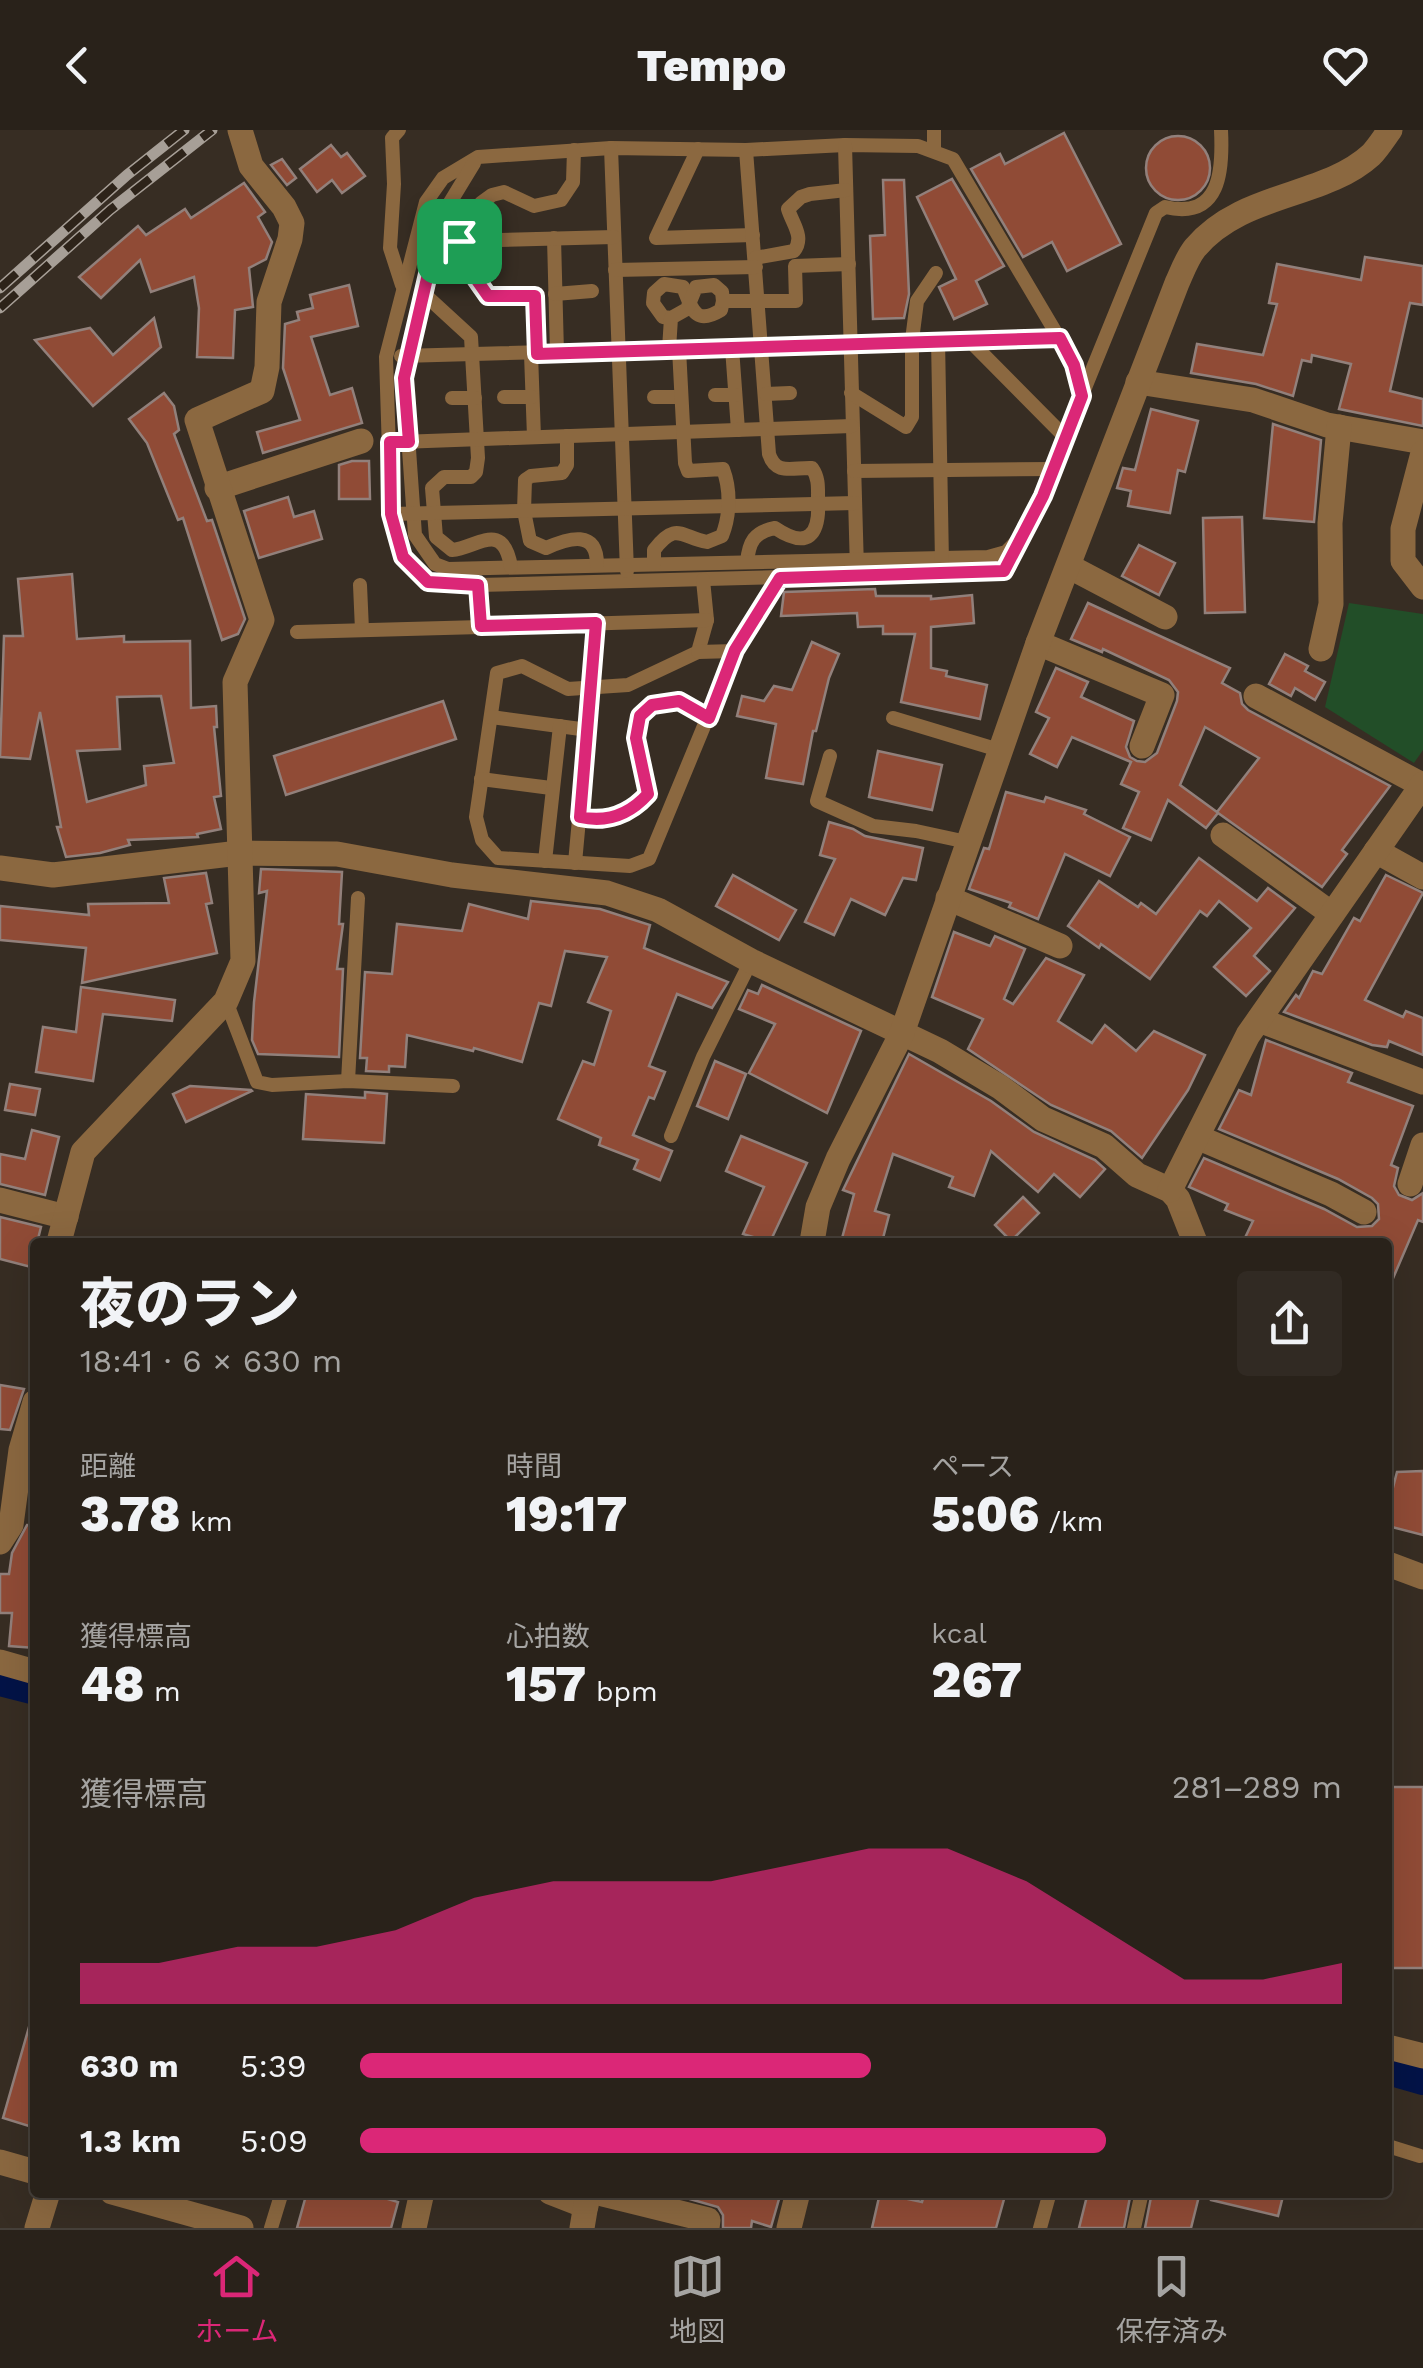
<!DOCTYPE html>
<html lang="ja">
<meta charset="utf-8">
<style>
body{margin:0;font-family:"Work Sans","Noto Sans JP",sans-serif;background:#312a23;color:#f1f3f6;height:100vh;display:flex;flex-direction:column;font-size:38px;white-space:nowrap}
*{box-sizing:border-box;margin:0}
p{font-size:32px;color:#a5a4a2}
.icon{flex:none;width:55px;height:55px;fill:none;stroke:currentColor;stroke-width:2;stroke-linecap:round;stroke-linejoin:round}
.map{position:relative;flex:1;overflow:hidden}
.side{position:absolute;left:30px;top:1108px;width:1362px;height:960px;display:flex;flex-direction:column;background:#29221a;border-radius:10px;box-shadow:0 10px 40px #0002,0 0 0 2px #453f39}
.side>*{flex:none}
.pin{position:absolute;display:grid;place-items:center;width:85px;height:85px;color:#fff;margin:-42px;border-radius:20px;box-shadow:0 5px 15px #0006}
.round{display:grid;place-items:center;flex:none;width:105px;height:105px;border-radius:10px;background:#312a23}
.head{display:flex;align-items:center;justify-content:space-between;height:170px;padding:0 50px}
h1{font-size:55px;font-weight:800;line-height:75px}
.stats{display:grid;grid-template-columns:repeat(3,1fr);gap:15px;height:170px;padding:10px 50px}
.stats div{display:grid;align-content:center}
.stats b{font-size:50px;font-weight:800}
.stats small{font-size:28px;font-weight:400}
.stats p{font-size:28px}
.chart{height:280px;padding:20px 50px}
.chart p{display:flex;justify-content:space-between}
.chart svg{width:100%;height:180px;margin-top:10px;fill:#db2777;opacity:.7}
ul{padding:0 50px;list-style:none;font-size:32px}
li{display:grid;grid-template-columns:160px 120px 1fr;align-items:center;height:75px}
li i{height:25px;border-radius:12px;background:#db2777}
header{display:flex;justify-content:space-between;align-items:center;height:130px;padding:0 50px;background:#29221a;font-size:45px;font-weight:800}
.menu{display:flex;justify-content:space-around;align-items:center;height:140px;border-top:2px solid #453f39;background:#29221a;font-size:28px;color:#a5a4a2}
.menu a{display:grid;justify-items:center;gap:5px}
.menu .selected{color:#db2777}
.map>svg:first-child{display:block}
.green{fill:#224e28}
.lines{fill:none;stroke-linecap:round;stroke-linejoin:round}
.canal{stroke:#031347;stroke-width:28}
.building{fill:#904b36;stroke:#92807b;stroke-width:2.5;fill-rule:evenodd}
.service{stroke:#8b6840;stroke-width:14}
.minor{stroke:#8b6840;stroke-width:25}
.tertiary{stroke:#8b6840;stroke-width:25}
.rail-casing{stroke:#a79f97;stroke-width:11}
.rail{stroke:#2d2319;stroke-width:8;stroke-dasharray:22;stroke-linecap:butt}
.route-casing{stroke:#fff;stroke-width:20}
.route{stroke:#db2777;stroke-width:12}
</style>
<header><svg class="icon" aria-label="back" viewBox="0 0 24 24"><path d="M15 5l-7 7 7 7"/></svg>Tempo<svg class="icon" aria-label="heart" viewBox="0 0 24 24"><path d="M12 20l-8-8c-3-5 5-10 8-4 3-6 11-1 8 4z"/></svg></header>
<div class="map">
<svg width="1423" height="2098" viewBox="0 0 1423 2098">
<rect width="100%" height="100%" fill="#372d23"/>
<path class="green" d="M1349,473L1423,484V620L1414,633L1325,577Z"/>
<g class="lines">
<g class="canal">
<path d="M0,1552L35,1561"/>
<path d="M1388,1941L1423,1951"/>
</g>
</g>
<g class="building">
<path d="M1064,3L1121,114L1067,141L1052,112L1023,127L971,39L1000,24L1005,34Z"/>
<circle cx="1178" cy="38" r="32"/>
<path d="M331,15L341,27L347,23L365,46L342,63L332,50L317,62L300,39Z"/>
<path d="M282,29L296,48L287,55L271,35Z"/>
<path d="M952,49L1004,136L976,151L987,174L954,189L939,157L956,149L917,67Z"/>
<path d="M883,50H904L909,164L904,188L873,189L870,106L885,105Z"/>
<path d="M244,53L265,82L258,87L272,112L266,129L249,138L253,177L235,180L233,228L197,227L199,178L194,147L151,162L140,130L101,168L79,147L138,96L146,105L185,79L191,88Z"/>
<path d="M1365,127L1423,136V175L1410,173L1390,261L1423,269V296L1339,279L1351,234L1312,225L1311,232L1302,230L1293,266L1256,254L1191,243L1197,214L1263,225L1277,174L1269,173L1277,134L1361,150Z"/>
<path d="M349,155L358,196L311,207L330,265L352,258L362,293L263,323L257,302L300,290L283,238L285,194L299,190L297,182L313,178L310,165Z"/>
<path d="M154,188L161,217L93,276L35,210L90,198L113,225Z"/>
<path d="M164,263L174,276L179,300L174,304L207,391L212,390L245,489L238,504L222,510L183,388L178,390L147,313L129,289Z"/>
<path d="M1151,279L1198,291L1185,342L1178,340L1170,383L1128,376L1131,361L1117,358L1123,338L1135,340Z"/>
<path d="M1273,294L1321,310L1314,392L1264,388Z"/>
<path d="M352,331H369L370,369H339V335Z"/>
<path d="M288,367L294,387L314,381L322,409L259,428L244,381Z"/>
<path d="M1242,387L1245,482L1205,483L1203,388Z"/>
<path d="M1139,415L1175,433L1159,465L1122,446Z"/>
<path d="M72,444L77,509L124,506V512L190,511L191,578L216,576L217,597H214L221,666L214,667L221,699L197,704L198,707L128,710L130,715L100,723L66,727L57,697H61L40,582L30,629L0,627L4,506H23L18,449ZM161,566L174,633L144,636L146,655L87,672L77,621L120,619L117,567Z"/>
<path d="M875,459L876,466H931V469L972,465L974,493L931,497V538L947,541L946,546L987,555L980,589L901,572L915,504H883V496L858,497L857,483L781,486L784,462Z"/>
<path d="M1088,473L1230,538L1222,553L1240,563L1242,574L1248,580L1390,656L1342,720L1347,724L1322,757L1218,683L1206,698L1168,670L1151,710L1123,698L1139,662L1121,654L1131,632L1072,607L1057,637L1030,624L1049,588L1036,582L1056,538L1088,552L1081,567L1134,591L1126,617L1130,627L1137,631L1145,632L1157,623L1177,571L1178,562L1169,550L1103,519L1102,522L1071,509ZM1205,597L1259,628L1217,682L1180,655Z"/>
<path d="M812,512L839,524L829,548L816,601H813L803,654L766,648L776,594L737,586L742,566L764,571L774,556L792,560Z"/>
<path d="M1285,524L1308,536L1305,541L1325,552L1315,570L1295,558L1291,566L1269,554Z"/>
<path d="M443,571L456,609L286,665L274,626Z"/>
<path d="M878,621L942,635L932,680L869,667Z"/>
<path d="M1006,662L1044,672L1046,667L1086,680L1084,684L1130,707L1110,746L1065,724L1038,789L1009,777L1011,773L969,759L984,718L989,719Z"/>
<path d="M829,692L853,699L865,706L923,718L916,750L903,748L885,785L851,769L834,805L805,792L835,729L820,725Z"/>
<path d="M1199,728L1257,771L1268,758L1295,778L1254,826L1270,841L1246,866L1214,837L1251,798L1219,771L1207,786L1200,781L1150,849L1101,814L1099,818L1068,796L1099,751L1138,777L1141,773L1156,784Z"/>
<path d="M261,739L342,742L339,794H343L337,839H343L339,927L258,924L252,910L254,872L267,761L259,763Z"/>
<path d="M206,743L212,773L206,774L217,823L82,853L86,818L0,810V776L89,785L88,774L169,773L164,748Z"/>
<path d="M733,745L796,780L779,810L716,776Z"/>
<path d="M1386,745L1423,763L1365,870L1403,887L1406,881L1423,888V925L1389,911L1387,917L1372,915L1284,882L1296,865L1299,868L1313,841L1322,844L1354,788L1360,791Z"/>
<path d="M531,771L600,779L650,795L644,818L728,852L712,878L677,864L649,936L665,942L654,969L649,967L633,1005L672,1021L660,1050L634,1039L638,1030L599,1015L601,1008L558,989L583,931L594,935L611,881L588,872L607,827L565,821L551,876L539,873L522,932L474,918L473,921L407,905L405,937L389,936V942L366,941L367,928H360L365,842L392,844L397,794L462,801L469,774L528,789Z"/>
<path d="M954,802L990,816L995,806L1025,819L1004,869L1013,874L1046,828L1084,845L1058,891L1092,913L1105,895L1136,921L1154,901L1205,925L1188,960L1142,1028L1111,1001L1051,975L968,919L983,889L932,867Z"/>
<path d="M762,855L861,901L827,983L749,943L775,894L739,879L748,860L758,864Z"/>
<path d="M81,857L175,870L172,891L103,884L93,951L36,942L43,897L76,902Z"/>
<path d="M1266,910L1352,943L1348,952L1413,976L1391,1035L1398,1038L1394,1056L1399,1065L1412,1070L1423,1063V1092L1418,1090L1388,1160V1112H1243L1253,1091L1225,1080L1228,1074L1189,1057L1204,1028L1324,1079L1357,1097L1372,1096L1379,1089L1378,1074L1372,1068L1338,1049L1219,999L1239,960L1251,965Z"/>
<path d="M909,924L991,971L1034,1002L1095,1030L1105,1039L1080,1067L1054,1044L1038,1062L991,1021L974,1066L949,1057L953,1047L893,1024L875,1081L889,1085L882,1112H841L854,1064L843,1060Z"/>
<path d="M715,931L746,944L728,989L697,976Z"/>
<path d="M10,954L40,959L35,985L5,980Z"/>
<path d="M190,956L251,960L252,961L186,992L173,964Z"/>
<path d="M365,962L387,964L384,1013L303,1009L306,964L365,968Z"/>
<path d="M32,1000L59,1007L45,1065L0,1054V1024L25,1029Z"/>
<path d="M741,1006L807,1033L770,1112L743,1104L764,1057L726,1041Z"/>
<path d="M1023,1067L1039,1083L1011,1111L995,1095Z"/>
<path d="M0,1087L41,1097L31,1137L0,1129Z"/>
<path d="M0,1255L24,1259L10,1300L0,1299Z"/>
<path d="M1423,1341V1405L1388,1396V1377L1397,1342Z"/>
<path d="M27,1395L35,1396V1518L9,1516L12,1483H0V1444H9L12,1423Z"/>
<rect x="1388" y="1657" width="35" height="181"/>
<path d="M29,1897L35,1898V1986L32,1997L3,1988Z"/>
<path d="M307,2062H365L398,2072L391,2098H297Z"/>
<path d="M665,2062H781L771,2097L752,2091L751,2098H723V2085L718,2077Z"/>
<path d="M925,2062H1006L996,2098H872L880,2063L922,2072Z"/>
<path d="M1088,2062H1131L1124,2098H1079Z"/>
<path d="M1152,2062H1200L1191,2098H1145Z"/>
<path d="M1212,2062H1284L1278,2086L1211,2070Z"/>
</g>
<g class="lines">
<g class="service">
<path d="M399,0L392,8L394,54L390,118L402,155"/>
<path d="M845,15L918,16L953,29L1075,235L1082,266L1043,366L1004,441L478,455L428,451L403,427L391,384L386,227L426,72L443,48L478,27L611,18L746,20Z"/>
<path d="M845,15L857,439"/>
<path d="M611,18L627,441"/>
<path d="M698,19L656,108L753,105"/>
<path d="M746,20L769,324C776,346 793,337 812,338C819,348 818,358 818,370C820,405 808,420 775,398C754,402 749,412 747,432"/>
<path d="M934,21V0"/>
<path d="M474,33L443,84L414,196L404,248L415,405L435,434L448,439L988,427L1006,422L1016,412"/>
<path d="M554,108L557,223"/>
<path d="M434,117L459,111L614,107"/>
<path d="M755,128L794,121C805,107 792,93 788,79L801,67L810,64L846,60"/>
<path d="M615,140L756,137"/>
<path d="M422,162L471,207L478,328L476,342L471,347H444L432,358L436,407L452,420C477,418 503,389 511,437"/>
<path d="M555,164L592,161"/>
<path d="M671,188L663,187L653,173L654,163L664,154L683,157C692,179 695,196 721,180L723,171"/>
<path d="M938,209L942,433"/>
<path d="M970,211L1066,308"/>
<path d="M732,218L738,300"/>
<path d="M669,219L671,188L687,179L696,157L714,155L722,162L723,171H796L795,136L849,134"/>
<path d="M531,224L534,307"/>
<path d="M537,224L535,167L488,166L474,146L475,85L481,73L492,65L504,62L534,76L561,70L573,52L574,20"/>
<path d="M401,226L1060,208"/>
<path d="M851,263L906,297L912,287V210L917,171L936,143"/>
<path d="M766,264L790,263"/>
<path d="M715,265H735"/>
<path d="M1082,265L1156,83L1165,77C1221,90 1223,40 1221,0"/>
<path d="M504,267H532"/>
<path d="M654,267H681"/>
<path d="M452,268H475"/>
<path d="M567,306V335L562,343L531,346L525,350L524,381L530,411L546,418C569,408 597,399 597,435"/>
<path d="M400,312L852,296"/>
<path d="M854,341L1053,339"/>
<path d="M391,384L855,373"/>
<path d="M654,434V420C676,391 681,407 707,412L722,406C730,386 731,360 723,339L688,341L685,333L679,219"/>
<path d="M703,450L707,490L698,522L628,555L568,559L522,536L497,543L476,687L482,710L498,728L630,736L649,729L735,521L780,448"/>
<path d="M360,455L362,500"/>
<path d="M478,455L481,497L707,490"/>
<path d="M297,502L481,497"/>
<path d="M698,522L735,521"/>
<path d="M491,587L588,600"/>
<path d="M893,588L999,620"/>
<path d="M830,626L817,671L873,696L916,701L967,712"/>
<path d="M481,649L551,658"/>
<path d="M579,687C607,692 630,685 648,664C646,646 639,629 636,610C633,585 656,565 681,572C690,575 700,583 709,588"/>
<path d="M545,731L560,596"/>
<path d="M575,733L597,493"/>
<path d="M226,871L257,952L272,955L348,951L453,956"/>
<path d="M348,951L358,768"/>
<path d="M671,1006L703,927L751,831"/>
<path d="M1388,2016L1420,2026"/>
<path d="M271,2098L282,2062"/>
<path d="M1040,2098L1050,2062"/>
<path d="M1134,2098L1142,2062"/>
</g>
<g class="minor">
<path d="M1138,252L1253,270L1327,295L1423,312"/>
<path d="M1423,323L1403,399V431L1423,457"/>
<path d="M217,358L361,311"/>
<path d="M1070,437L1165,487"/>
<path d="M1038,513L1162,565L1142,616"/>
<path d="M1321,519L1331,474L1330,393L1339,297"/>
<path d="M1256,566L1422,655"/>
<path d="M1223,705L1332,784"/>
<path d="M1376,721L1423,747"/>
<path d="M0,738L53,745L239,723L337,724L452,745L607,763L658,780L751,831L940,921L1000,957L1043,989L1104,1016L1137,1045L1170,1060L1178,1069L1195,1112"/>
<path d="M948,768L1060,816"/>
<path d="M1259,890L1423,952"/>
<path d="M1197,1007L1331,1064L1364,1082"/>
<path d="M1410,1054L1423,1015"/>
<path d="M1170,1060L1248,905L1423,654"/>
<path d="M0,1070L66,1087"/>
<path d="M59,1112L83,1022L226,871L243,831L235,552L262,490L197,290L262,261L267,237L269,172L290,109L292,93L284,77L251,36L240,0"/>
<path d="M0,1412L11,1395L21,1320L35,1272"/>
<path d="M1388,1434L1423,1447"/>
<path d="M0,1532L35,1542"/>
<path d="M1388,1917L1423,1926"/>
<path d="M0,2032L35,2042"/>
<path d="M112,2062L241,2098"/>
<path d="M550,2062L586,2076"/>
<path d="M595,2062L708,2090L707,2098"/>
<path d="M37,2098L48,2062"/>
<path d="M414,2098L422,2062"/>
<path d="M789,2098L798,2062"/>
</g>
<g class="tertiary">
<path d="M812,1112L818,1077L838,1029L902,903L1038,513L1177,153C1182,142 1187,128 1195,118C1242,62 1324,68 1371,25C1378,18 1384,8 1390,0"/>
<path d="M582,2098L588,2062"/>
</g>
<defs>
<g id="rail">
<path d="M0,158L127,45L184,0"/>
<path d="M0,178L110,80L212,0"/>
</g>
</defs>
<use href="#rail" class="rail-casing"/>
<use href="#rail" class="rail"/>
</g>
<g class="lines">
<defs>
<path id="route" d="M459,111H476L474,146L488,166H535L537,224L1060,208L1074,235L1082,266L1043,366L1004,441L780,448L735,520L709,588L679,571L652,575L640,586L636,608L648,664C630,684 607,693 580,687L596,493L481,496L478,455L428,452L403,427L391,384L390,312H409L404,248L434,118Z"/>
</defs>
<use href="#route" class="route-casing"/>
<use href="#route" class="route"/>
</g>
</svg>
<div class="pin" style="left:459px;top:111px;background:#1e9e55"><svg class="icon" aria-label="arrive" viewBox="0 0 24 24"><path d="M6 21V4h12l-3 4 3 4H6"/></svg></div>
<section class="side">
<div class="head"><div><h1>夜のラン</h1><p>18:41 · 6 × 630 m</p></div><a class="round"><svg class="icon" aria-label="share" viewBox="0 0 24 24"><path d="M12 15V3M7 8l5-5 5 5M5 13v7h14v-7"/></svg></a></div>
<div class="stats">
<div><p>距離</p><b>3.78<small> km</small></b></div>
<div><p>時間</p><b>19:17</b></div>
<div><p>ペース</p><b>5:06<small> /km</small></b></div>
</div>
<div class="stats">
<div><p>獲得標高</p><b>48<small> m</small></b></div>
<div><p>心拍数</p><b>157<small> bpm</small></b></div>
<div><p>kcal</p><b>267</b></div>
</div>
<div class="chart"><p><span>獲得標高</span>281–289 m</p>
<svg viewBox="0 0 160 44" preserveAspectRatio="none"><path d="M0 44V34L10 34L20 30L30 30L40 26L50 18L60 14L70 14L80 14L90 10L100 6L110 6L120 14L130 26L140 38L150 38L160 34V44z"/></svg>
</div>
<ul>
<li><b>630 m</b>5:39<i style="width:52%"></i></li>
<li><b>1.3 km</b>5:09<i style="width:76%"></i></li>
</ul>
</section>
</div>
<nav class="menu">
<a class="selected"><svg class="icon" aria-label="home" viewBox="0 0 24 24"><path d="M3 11l9-7 9 7M6 9v11h12V9"/></svg>ホーム</a>
<a><svg class="icon" aria-label="map" viewBox="0 0 24 24"><path d="M3 6l6-2 6 2 6-2v14l-6 2-6-2-6 2zM9 4v14M15 6v14"/></svg>地図</a>
<a><svg class="icon" aria-label="saved" viewBox="0 0 24 24"><path d="M7 4h10v16l-5-4-5 4z"/></svg>保存済み</a>
</nav>
